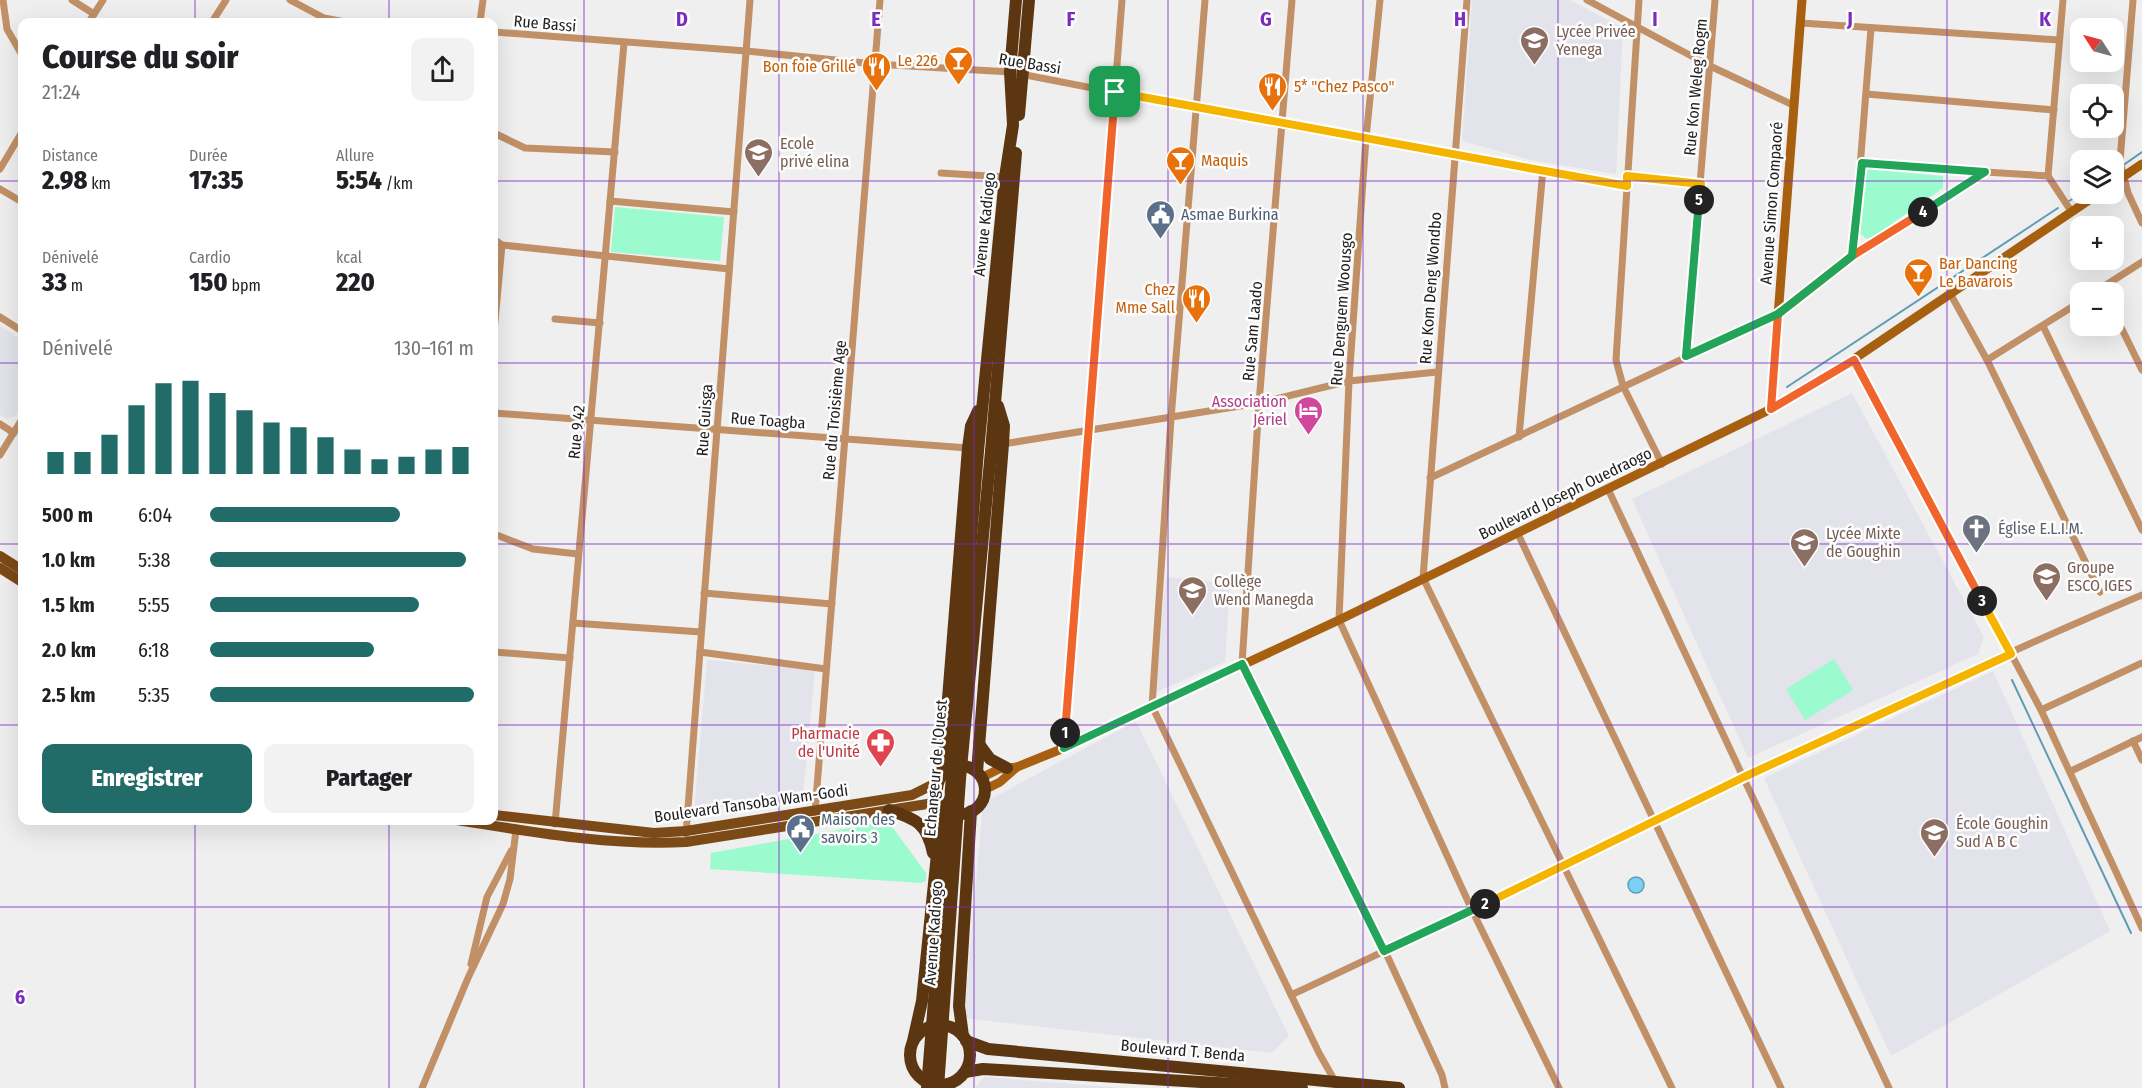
<!DOCTYPE html>
<html lang="fr">
<meta charset="utf-8">
<style>
body{margin:0;font-family:"Fira Sans Condensed",sans-serif;background:#f2f2f2;color:#202124;height:100vh;display:flex;flex-direction:column;font-size:22px;white-space:nowrap}
*{box-sizing:border-box;margin:0}
p{font-size:20px;color:#757577}
.icon{flex:none;width:33px;height:33px;fill:none;stroke:currentColor;stroke-width:2;stroke-linecap:round;stroke-linejoin:round}
.map{position:relative;flex:1;overflow:hidden}
.side{position:absolute;left:18px;top:18px;width:480px;height:807px;display:flex;flex-direction:column;background:#fff;border-radius:12px;box-shadow:0 6px 24px #0002}
.side>*{flex:none}
.needle{width:39px;rotate:306deg}
.fabs{position:absolute;left:2070px;top:18px;display:grid;gap:12px}
.fabs a{display:grid;place-items:center;width:54px;height:54px;border-radius:12px;background:#fff;box-shadow:0 6px 24px #0002;font-size:30px}
.pin{position:absolute;display:grid;place-items:center;width:51px;height:51px;color:#fff;margin:-26px;border-radius:12px;box-shadow:0 3px 9px #0006}
.km{position:absolute;width:30px;height:30px;margin:-15px;border-radius:50%;background:#222;color:#fff;font-size:16px;line-height:30px;text-align:center}
.round{display:grid;place-items:center;flex:none;width:63px;height:63px;border-radius:12px;background:#f2f2f2}
.headline{display:flex;align-items:center;justify-content:space-between;height:102px;padding:0 24px}
h1{font-size:33px;font-weight:800;line-height:45px}
.figures{display:grid;grid-template-columns:repeat(3,1fr);gap:9px;height:102px;padding:6px 24px}
.figures div{display:grid;align-content:center}
.figures b{font-size:26px;font-weight:800}
.figures small{font-size:16px;font-weight:400}
.figures p{font-size:16px}
.chart{height:168px;padding:12px 24px}
.chart p{display:flex;justify-content:space-between}
.chart svg{width:100%;height:108px;margin-top:6px;stroke:#216c68;stroke-width:6}
.primary-button{display:flex;gap:12px;margin-top:auto;padding:12px 24px}
.primary-button a{flex:1;height:69px;border-radius:12px;background:#216c68;color:#fff;font-size:24px;font-weight:800;line-height:69px;text-align:center}
.primary-button a+a{background:#f2f2f2;color:#202124}
ul{padding:0 24px;list-style:none;font-size:20px}
li{display:grid;grid-template-columns:96px 72px 1fr;align-items:center;height:45px}
li i{height:15px;border-radius:8px;background:#216c68}
.map>svg:first-child{display:block}
.built{fill:#e3e3eb}
.green{fill:#9bface}
.water{fill:#7ad0f4;stroke:#5e9bb4;stroke-width:1.5}
.lines{fill:none;stroke-linecap:round;stroke-linejoin:round}
.stream{stroke:#5e9bb4;stroke-width:2}
.street{stroke:#c19066;stroke-width:7}
.secondary{stroke:#a6600f;stroke-width:9}
.primary{stroke:#7c4a17;stroke-width:10}
.highway{stroke:#5b3611;stroke-width:12}
.highway-bridge{stroke:#5b3611;stroke-width:12}
.split-1-casing{stroke:#fff;stroke-width:12}
.split-2-casing{stroke:#fff;stroke-width:12}
.split-3-casing{stroke:#fff;stroke-width:12}
.split-4-casing{stroke:#fff;stroke-width:12}
.split-5-casing{stroke:#fff;stroke-width:12}
.split-6-casing{stroke:#fff;stroke-width:12}
.split-1{stroke:#f0652b;stroke-width:8}
.split-2{stroke:#22a559;stroke-width:8}
.split-3{stroke:#f5b400;stroke-width:8}
.split-4{stroke:#f0652b;stroke-width:8}
.split-5{stroke:#22a559;stroke-width:8}
.split-6{stroke:#f5b400;stroke-width:8}
.grid{fill:none;stroke:#7b2cbf;stroke-width:1.5;stroke-opacity:0.55}
.labels{text-anchor:middle;stroke-width:5;stroke-linejoin:round;paint-order:stroke}
.street-label{font-size:16px;fill:#1e1e1e;stroke:#fdfdfe}
.education-label{font-size:16px;fill:#785e54;stroke:#fdfdfe;text-anchor:start}
.food-label{font-size:16px;fill:#c56008;stroke:#fdfdfe;text-anchor:end}
.service-label{font-size:16px;fill:#4e5e75;stroke:#fdfdfe;text-anchor:start}
.hotel-label{font-size:16px;fill:#b23c85;stroke:#fdfdfe;text-anchor:end}
.worship-label{font-size:16px;fill:#5b616d;stroke:#fdfdfe;text-anchor:start}
.health-label{font-size:16px;fill:#be3a42;stroke:#fdfdfe;text-anchor:end}
.grid-label{font-size:20px;text-anchor:middle;font-weight:bold;fill:#7b2cbf;stroke:#fdfdfe;stroke-width:5;stroke-linejoin:round;paint-order:stroke}
</style>
<div class="map">
<svg width="2142" height="1088" viewBox="0 0 2142 1088">
<rect width="100%" height="100%" fill="#efeff0"/>
<g class="built">
<path d="M1472,0H1570L1623,28L1616,174L1535,161L1462,141Z"/>
<path d="M0,326L22,340V404L16,416L6,419L0,415Z"/>
<path d="M1852,393L1984,637L1978,654L1748,758L1632,499Z"/>
<path d="M1166,577L1230,583L1225,662L1154,693Z"/>
<path d="M707,660L815,670L803,796L694,811Z"/>
<path d="M1993,671L2110,931L1891,1056L1764,778Z"/>
<path d="M1136,721L1289,1036L1272,1053L964,1018L983,803Z"/>
<path d="M984,1077L1123,1088H975Z"/>
</g>
<g class="green">
<path d="M1866,169L1943,176V188L1870,239L1865,238L1860,233Z"/>
<path d="M615,207L724,217L720,261L611,252Z"/>
<path d="M1834,659L1853,690L1805,720L1786,689Z"/>
<path d="M888,821L926,873V881L921,883L710,869L711,853Z"/>
</g>
<circle class="water" cx="1636" cy="885" r="8"/>
<g class="lines">
<g class="stream">
<path d="M2122,166L2142,152"/>
<path d="M2069,201L2081,194"/>
<path d="M1787,387L2058,208"/>
<path d="M2012,680L2131,933"/>
</g>
<g class="street">
<path d="M3,0L7,29L22,55"/>
<path d="M72,0L94,14"/>
<path d="M290,0L324,18L345,22"/>
<path d="M1205,0L1171,419L1152,706L1319,1053L1336,1083"/>
<path d="M1292,0L1259,403L1242,664L1385,951L1442,1075L1445,1088"/>
<path d="M1380,0L1366,138L1349,381L1339,620L1472,910L1559,1088"/>
<path d="M1467,0L1423,578L1672,1088"/>
<path d="M1587,0L1710,66L1793,105"/>
<path d="M1639,0L1616,360L1623,386L1662,464"/>
<path d="M2063,0L2048,176L2071,211"/>
<path d="M2133,0L2120,161L2128,193L2142,223"/>
<path d="M89,22L103,0"/>
<path d="M212,22L226,0"/>
<path d="M480,22L483,0"/>
<path d="M1801,23L2059,40"/>
<path d="M494,32L746,51L875,64L1010,72L1282,125L1454,153L1627,186"/>
<path d="M1866,94L2054,110"/>
<path d="M494,133L525,148L615,152"/>
<path d="M1862,163L1985,172"/>
<path d="M0,169L22,132"/>
<path d="M941,173L1005,177"/>
<path d="M1627,175L1701,184"/>
<path d="M0,189L22,202"/>
<path d="M610,201L734,212"/>
<path d="M494,239L502,245L729,269"/>
<path d="M1853,256L1871,28"/>
<path d="M2095,292L2142,262"/>
<path d="M1951,295L1987,360L2100,592"/>
<path d="M2114,313L2142,370"/>
<path d="M0,317L22,331"/>
<path d="M555,319L600,323"/>
<path d="M2043,326L2142,530"/>
<path d="M494,332L502,245"/>
<path d="M1686,356L1715,0"/>
<path d="M1854,359L2041,710L2142,928"/>
<path d="M1987,360L2080,302"/>
<path d="M494,413L968,448"/>
<path d="M0,424L14,433"/>
<path d="M1519,437L1543,169"/>
<path d="M1003,444L1259,403L1349,381L1437,372"/>
<path d="M0,455L22,419"/>
<path d="M1430,478L1778,314L1853,256L1985,172L2048,176"/>
<path d="M1608,489L1889,1088"/>
<path d="M1517,532L1781,1088"/>
<path d="M494,534L533,549L578,554"/>
<path d="M704,593L832,604"/>
<path d="M573,623L701,632"/>
<path d="M494,652L570,658"/>
<path d="M700,652L826,669"/>
<path d="M2041,710L2142,663"/>
<path d="M2133,741L2142,760"/>
<path d="M1064,748L1122,0"/>
<path d="M2071,771L2142,737"/>
<path d="M815,812L880,0"/>
<path d="M555,824L624,43"/>
<path d="M686,834L750,0"/>
<path d="M471,964L487,897L511,851"/>
<path d="M1291,995C1575,863 1853,717 2142,595"/>
<path d="M422,1088L468,978L503,904L510,879L516,830"/>
</g>
<g class="secondary">
<path d="M2114,183L2142,164"/>
<path d="M1771,409L1802,0"/>
<path d="M981,778L999,769L1017,767L1064,748L1339,620L1771,409L1854,359L2098,194"/>
<path d="M984,790L1000,782L1017,767"/>
</g>
<g class="primary">
<path d="M0,556L22,570"/>
<path d="M0,568L22,582"/>
<path d="M494,815L654,833L686,831L912,795L938,782"/>
<path d="M457,820C533,832 609,846 686,842L940,802"/>
</g>
<g class="highway">
<path d="M1019,115L1029,0"/>
<path d="M978,451L1005,177L1013,125L1010,72L1016,0"/>
<path d="M991,451L1016,153"/>
<path d="M979,744L990,759L1007,768"/>
<circle cx="961" cy="790" r="24"/>
<path d="M977,772L1003,444L1004,426L998,406"/>
<path d="M942,774L968,448L971,426L978,411"/>
<path d="M889,810C917,819 927,824 933,853"/>
<circle cx="940" cy="1055" r="30"/>
<path d="M963,1036L959,1006L971,811"/>
<path d="M913,1041L922,1001L942,805"/>
<path d="M966,1041L988,1049L1399,1088"/>
<path d="M965,1072L983,1069L1302,1088"/>
</g>
<g class="highway-bridge">
<path d="M927,1088L978,451"/>
<path d="M938,1088L960,779L991,451"/>
</g>
</g>
<g class="lines">
<defs>
<path id="split-1" d="M1065,733L1115,92"/>
<path id="split-2" d="M1065,733L1064,748L1242,664L1384,951L1485,904"/>
<path id="split-3" d="M1485,904L1744,777L2011,654L1982,601"/>
<path id="split-4" d="M1923,212L1852,256L1778,314L1771,409L1854,360L1982,601"/>
<path id="split-5" d="M1699,200L1686,356L1778,314L1852,256L1862,163L1985,172L1923,212"/>
<path id="split-6" d="M1115,92L1627,186V176L1701,184L1699,200"/>
</defs>
<use href="#split-1" class="split-1-casing"/>
<use href="#split-2" class="split-2-casing"/>
<use href="#split-3" class="split-3-casing"/>
<use href="#split-4" class="split-4-casing"/>
<use href="#split-5" class="split-5-casing"/>
<use href="#split-6" class="split-6-casing"/>
<use href="#split-1" class="split-1"/>
<use href="#split-2" class="split-2"/>
<use href="#split-3" class="split-3"/>
<use href="#split-4" class="split-4"/>
<use href="#split-5" class="split-5"/>
<use href="#split-6" class="split-6"/>
</g>
<path class="grid" d="M195,0V22M389,0V22M584,0V1088M779,0V1088M974,0V1088M1168,0V1088M1363,0V1088M1558,0V1088M1753,0V1088M1947,0V1088M0,181H22M494,181H2080M2114,181H2142M0,363H22M494,363H2142M0,544H22M494,544H2142M0,725H22M494,725H2142M195,820V1088M389,820V1088M0,907H2142"/>
<defs>
<symbol id="school-pin" viewBox="-11 -11 22 30"><path d="M0 17L-7.5 6A9.5 9.5 0 1 1 7.5 6Z" fill="#8d6e63" stroke="#fdfdfe"/><path d="M0-5L7-2L0 1L-7-2ZM-4 1L0 2.5L4 1V4Q0 6-4 4Z" fill="#fff"/></symbol>
<symbol id="bar-pin" viewBox="-11 -11 22 30"><path d="M0 17L-7.5 6A9.5 9.5 0 1 1 7.5 6Z" fill="#e8710a" stroke="#fdfdfe"/><path d="M-6-5H6L.8 .8V4.5H3.5V6h-7V4.5H-.8V.8Z" fill="#fff"/></symbol>
<symbol id="restaurant-pin" viewBox="-11 -11 22 30"><path d="M0 17L-7.5 6A9.5 9.5 0 1 1 7.5 6Z" fill="#e8710a" stroke="#fdfdfe"/><path d="M-5-6h1v4h1v-4h1v4h1v-4h1v5L-1.5 .5V6h-2V.5L-5-1ZM5-6V6H3V1.5H1.5Q1.5-4 5-6Z" fill="#fff"/></symbol>
<symbol id="civic-pin" viewBox="-11 -11 22 30"><path d="M0 17L-7.5 6A9.5 9.5 0 1 1 7.5 6Z" fill="#5c6f8a" stroke="#fdfdfe"/><path d="M-.6-6.5H3V-4.5H.6V-3L4-1V1h2V6H-6V1h2V-1L-.6-3ZM-1.2 2.5V6h2.4V2.5Z" fill="#fff"/></symbol>
<symbol id="hotel-pin" viewBox="-11 -11 22 30"><path d="M0 17L-7.5 6A9.5 9.5 0 1 1 7.5 6Z" fill="#d1479c" stroke="#fdfdfe"/><path d="M-6-4.5h1.5V1H6V5H4.5V3h-9V5H-6ZM-4 0a1.8 1.8 0 1 1 3.6 0ZM.5 0V-2.5h3Q6-2.5 6 0Z" fill="#fff"/></symbol>
<symbol id="church-pin" viewBox="-11 -11 22 30"><path d="M0 17L-7.5 6A9.5 9.5 0 1 1 7.5 6Z" fill="#6b7280" stroke="#fdfdfe"/><path d="M-1.2-6h2.4v3.5h3.3v2.4h-3.3V6h-2.4V-.1h-3.3v-2.4h3.3Z" fill="#fff"/></symbol>
<symbol id="university-pin" viewBox="-11 -11 22 30"><path d="M0 17L-7.5 6A9.5 9.5 0 1 1 7.5 6Z" fill="#8d6e63" stroke="#fdfdfe"/><path d="M0-5L7-2L0 1L-7-2ZM-4 1L0 2.5L4 1V4Q0 6-4 4Z" fill="#fff"/></symbol>
<symbol id="pharmacy-pin" viewBox="-11 -11 22 30"><path d="M0 17L-7.5 6A9.5 9.5 0 1 1 7.5 6Z" fill="#e0444e" stroke="#fdfdfe"/><path d="M-2-6h4v4h4v4h-4v4h-4v-4h-4v-4h4Z" fill="#fff"/></symbol>
</defs>
<g fill-rule="evenodd">
<use href="#school-pin" x="1518" y="24" width="33" height="45"/>
<use href="#bar-pin" x="942" y="44" width="33" height="45"/>
<use href="#restaurant-pin" x="860" y="50" width="33" height="45"/>
<use href="#restaurant-pin" x="1256" y="70" width="33" height="45"/>
<use href="#school-pin" x="742" y="136" width="33" height="45"/>
<use href="#bar-pin" x="1164" y="144" width="33" height="45"/>
<use href="#civic-pin" x="1144" y="198" width="33" height="45"/>
<use href="#bar-pin" x="1902" y="256" width="33" height="45"/>
<use href="#restaurant-pin" x="1180" y="282" width="33" height="45"/>
<use href="#hotel-pin" x="1292" y="394" width="33" height="45"/>
<use href="#church-pin" x="1960" y="512" width="33" height="45"/>
<use href="#school-pin" x="1788" y="526" width="33" height="45"/>
<use href="#university-pin" x="2030" y="560" width="33" height="45"/>
<use href="#school-pin" x="1176" y="574" width="33" height="45"/>
<use href="#pharmacy-pin" x="864" y="726" width="33" height="45"/>
<use href="#civic-pin" x="784" y="812" width="33" height="45"/>
<use href="#school-pin" x="1918" y="816" width="33" height="45"/>
</g>
<g class="labels">
<g class="street-label">
<text transform="translate(545 23) rotate(5)" y="6">Rue Bassi</text>
<text transform="translate(1030 63) rotate(9)" y="6">Rue Bassi</text>
<text transform="translate(1695 87) rotate(-85)" y="6">Rue Kon Weleg Rogm</text>
<text transform="translate(1771 203) rotate(-86)" y="6">Avenue Simon Compaoré</text>
<text transform="translate(984 224) rotate(-84)" y="6">Avenue Kadiogo</text>
<text transform="translate(1430 288) rotate(-86)" y="6">Rue Kom Deng Wondbo</text>
<text transform="translate(1341 309) rotate(-86)" y="6">Rue Denguem Woousgo</text>
<text transform="translate(1252 331) rotate(-85)" y="6">Rue Sam Laado</text>
<text transform="translate(834 410) rotate(-85)" y="6">Rue du Troisième Age</text>
<text transform="translate(704 420) rotate(-86)" y="6">Rue Guisga</text>
<text transform="translate(768 420) rotate(4)" y="6">Rue Toagba</text>
<text transform="translate(576 432) rotate(-84)" y="6">Rue 9.42</text>
<text transform="translate(1565 493) rotate(-26)" y="6">Boulevard Joseph Ouedraogo</text>
<text transform="translate(935 768) rotate(-85)" y="6">Echangeur de l'Ouest</text>
<text transform="translate(751 803) rotate(-8)" y="6">Boulevard Tansoba Wam-Godi</text>
<text transform="translate(933 933) rotate(-86)" y="6">Avenue Kadiogo</text>
<text transform="translate(1183 1050) rotate(5)" y="6">Boulevard T. Benda</text>
</g>
<g class="education-label">
<text x="1556" y="37">Lycée Privée<tspan x="1556" dy="18">Yenega</tspan></text>
<text x="780" y="149">Ecole<tspan x="780" dy="18">privé elina</tspan></text>
<text x="1826" y="539">Lycée Mixte<tspan x="1826" dy="18">de Goughin</tspan></text>
<text x="2067" y="573">Groupe<tspan x="2067" dy="18">ESCO IGES</tspan></text>
<text x="1214" y="587">Collège<tspan x="1214" dy="18">Wend Manegda</tspan></text>
<text x="1956" y="829">École Goughin<tspan x="1956" dy="18">Sud A B C</tspan></text>
</g>
<g class="food-label">
<text x="938" y="66">Le 226</text>
<text x="856" y="72">Bon foie Grillé</text>
<text x="1294" y="92" text-anchor="start">5* "Chez Pasco"</text>
<text x="1201" y="166" text-anchor="start">Maquis</text>
<text x="1939" y="269" text-anchor="start">Bar Dancing<tspan x="1939" dy="18">Le Bavarois</tspan></text>
<text x="1175" y="295">Chez<tspan x="1175" dy="18">Mme Sall</tspan></text>
</g>
<g class="service-label">
<text x="1181" y="220">Asmae Burkina</text>
<text x="821" y="825">Maison des<tspan x="821" dy="18">savoirs 3</tspan></text>
</g>
<g class="hotel-label">
<text x="1287" y="407">Association<tspan x="1287" dy="18">Jériel</tspan></text>
</g>
<g class="worship-label">
<text x="1998" y="534">Église E.L.I.M.</text>
</g>
<g class="health-label">
<text x="860" y="739">Pharmacie<tspan x="860" dy="18">de l'Unité</tspan></text>
</g>
</g>
<g class="grid-label">
<text x="682" y="26">D</text>
<text x="876" y="26">E</text>
<text x="1071" y="26">F</text>
<text x="1266" y="26">G</text>
<text x="1460" y="26">H</text>
<text x="1655" y="26">I</text>
<text x="1850" y="26">J</text>
<text x="2045" y="26">K</text>
<text x="20" y="1004">6</text>
</g>
</svg>
<div class="fabs">
<a><svg class="needle" viewBox="-14 -14 28 28"><path d="M0-13l5 13h-10z" fill="#e53935"/><path d="M0 13l5-13h-10z" fill="#757577"/></svg></a>
<a><svg class="icon" aria-label="locate" viewBox="0 0 24 24"><circle cx="12" cy="12" r="6"/><path d="M12 2v4M12 18v4M2 12h4M18 12h4"/></svg></a>
<a><svg class="icon" aria-label="layers" viewBox="0 0 24 24"><path d="M12 4l9 5-9 5-9-5zM3 14l9 5 9-5"/></svg></a>
<a>+</a>
<a>−</a>
</div>
<div class="pin" style="left:1115px;top:92px;background:#1e9e55"><svg class="icon" aria-label="arrive" viewBox="0 0 24 24"><path d="M6 21V4h12l-3 4 3 4H6"/></svg></div>
<b class="km" style="left:1065px;top:733px">1</b>
<b class="km" style="left:1485px;top:904px">2</b>
<b class="km" style="left:1982px;top:601px">3</b>
<b class="km" style="left:1923px;top:212px">4</b>
<b class="km" style="left:1699px;top:200px">5</b>
<section class="side">
<div class="headline"><div><h1>Course du soir</h1><p>21:24</p></div><a class="round"><svg class="icon" aria-label="share" viewBox="0 0 24 24"><path d="M12 15V3M7 8l5-5 5 5M5 13v7h14v-7"/></svg></a></div>
<div class="figures">
<div><p>Distance</p><b>2.98<small> km</small></b></div>
<div><p>Durée</p><b>17:35</b></div>
<div><p>Allure</p><b>5:54<small> /km</small></b></div>
</div>
<div class="figures">
<div><p>Dénivelé</p><b>33<small> m</small></b></div>
<div><p>Cardio</p><b>150<small> bpm</small></b></div>
<div><p>kcal</p><b>220</b></div>
</div>
<div class="chart"><p><span>Dénivelé</span>130–161 m</p>
<svg viewBox="0 0 160 44" preserveAspectRatio="none"><path d="M5 44V35M15 44V35M25 44V28M35 44V16M45 44V7M55 44V6M65 44V11M75 44V18M85 44V23M95 44V25M105 44V29M115 44V34M125 44V38M135 44V37M145 44V34M155 44V33"/></svg>
</div>
<ul>
<li><b>500 m</b>6:04<i style="width:72%"></i></li>
<li><b>1.0 km</b>5:38<i style="width:97%"></i></li>
<li><b>1.5 km</b>5:55<i style="width:79%"></i></li>
<li><b>2.0 km</b>6:18<i style="width:62%"></i></li>
<li><b>2.5 km</b>5:35<i style="width:100%"></i></li>
</ul>
<div class="primary-button"><a>Enregistrer</a><a>Partager</a></div>
</section>
</div>
